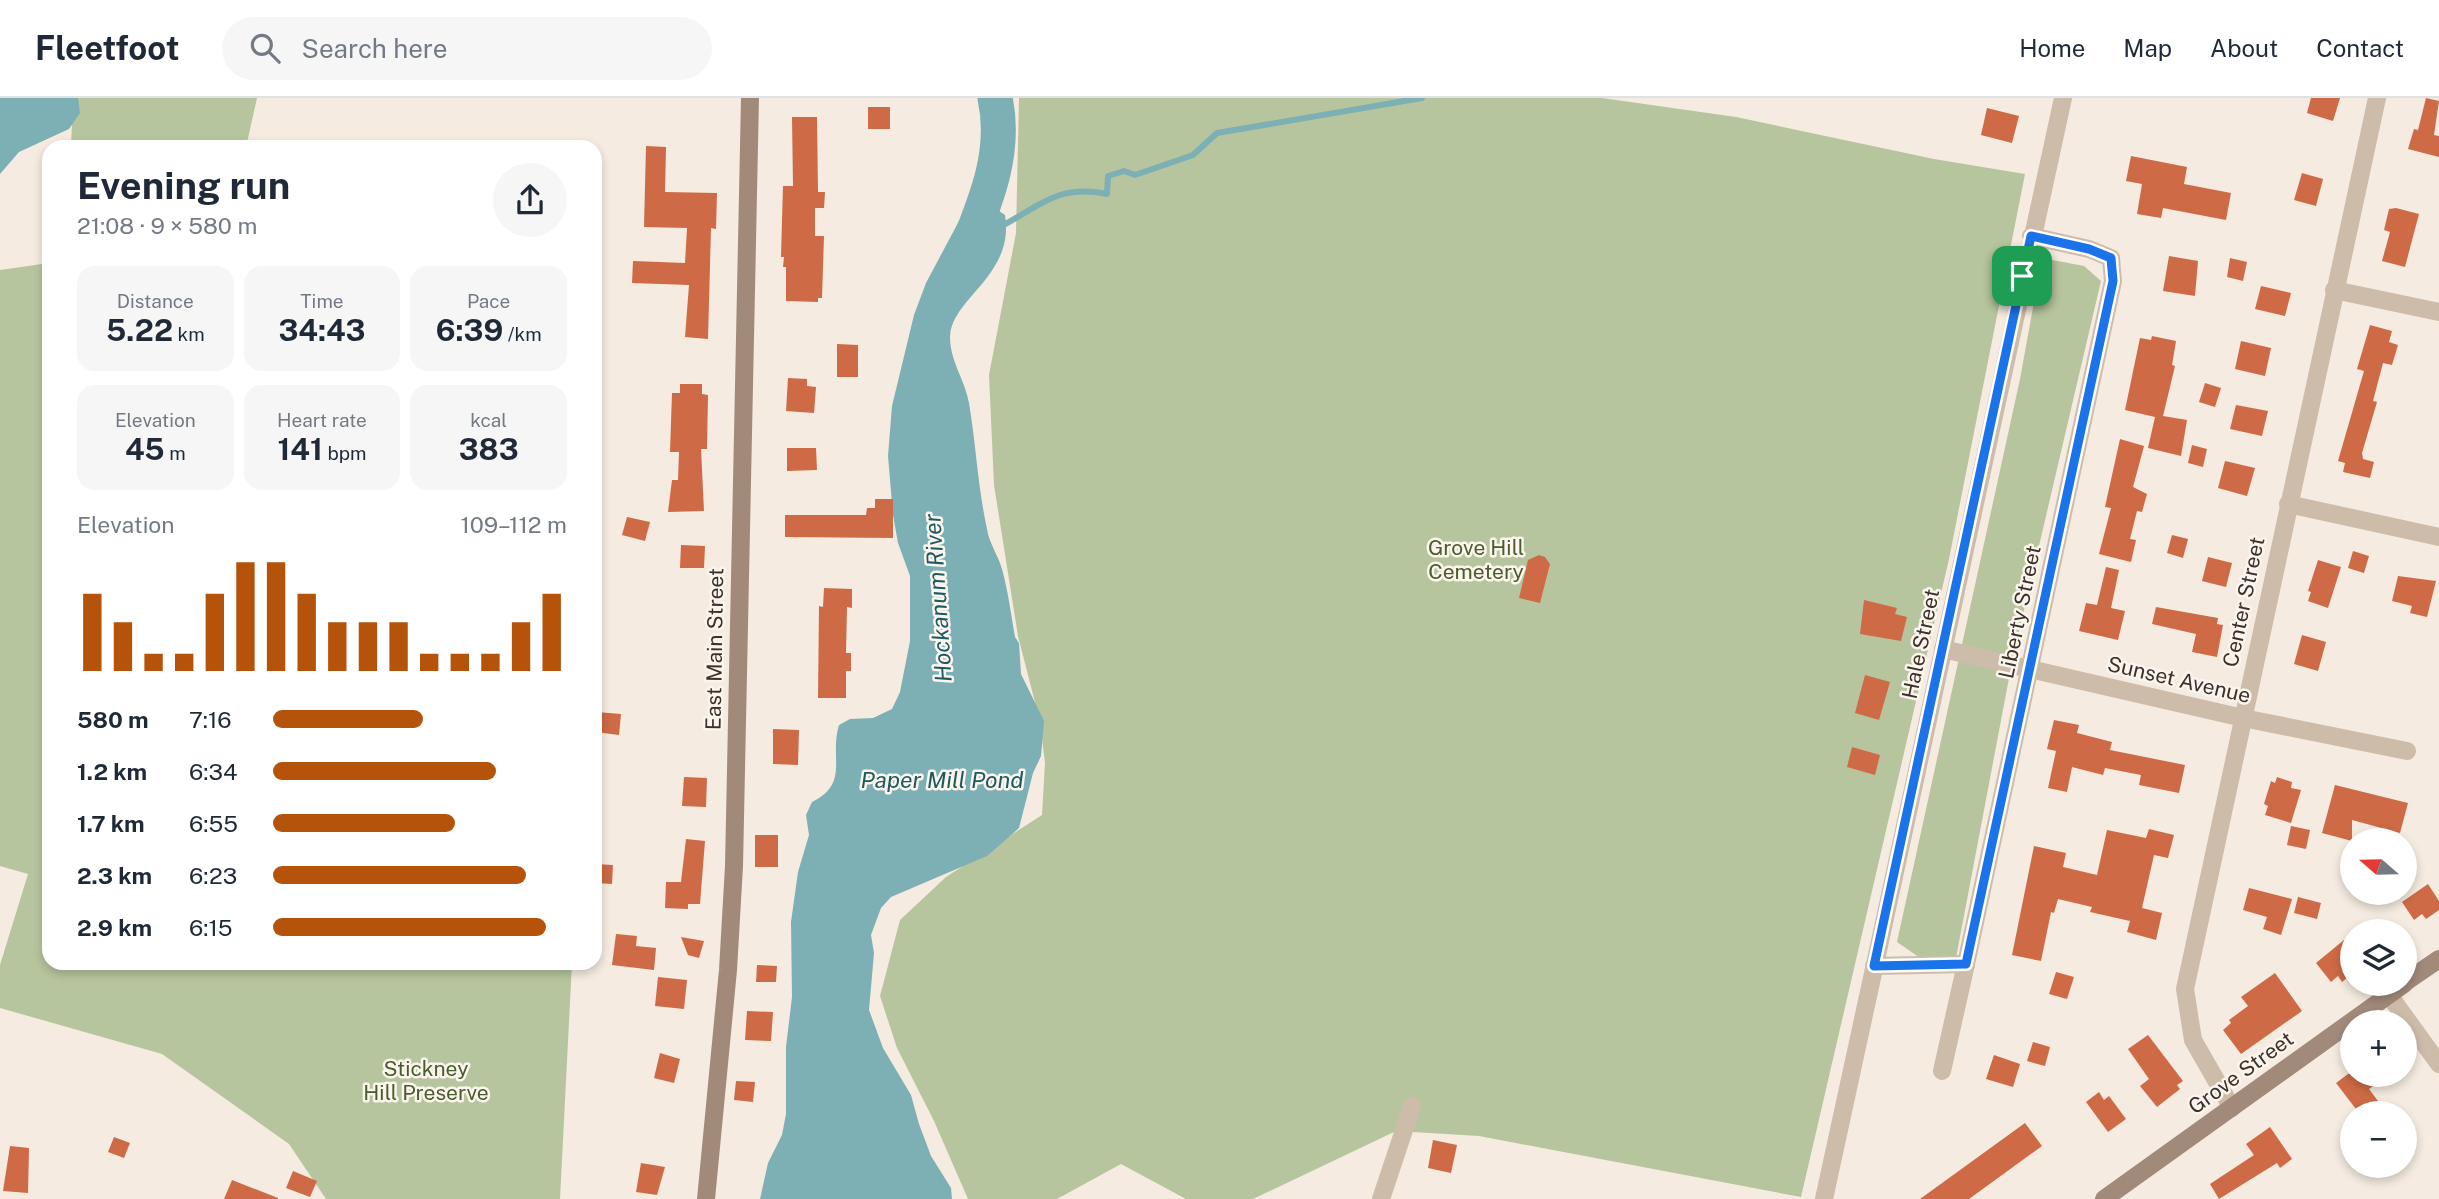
<!DOCTYPE html>
<meta charset="utf-8">
<style>
body{margin:0;font-family:"Public Sans",sans-serif;background:#f6f6f7;color:#1f2937;height:100vh;display:flex;flex-direction:column;font-size:26px;white-space:nowrap}
*{box-sizing:border-box;margin:0}
p{font-size:23px;color:#747a83}
.icon{flex:none;width:38px;height:38px;fill:none;stroke:currentColor;stroke-width:2;stroke-linecap:round;stroke-linejoin:round}
.map{position:relative;flex:1;overflow:hidden}
.sheet{position:absolute;left:42px;top:42px;width:560px;height:830px;display:flex;flex-direction:column;background:#fff;border-radius:21px;box-shadow:0 4px 10px #0003}
.sheet>*{flex:none}
.needle{width:46px;rotate:290deg}
.fabs{position:absolute;left:2340px;top:730px;display:grid;gap:14px}
.fabs a{display:grid;place-items:center;width:77px;height:77px;border-radius:50%;background:#fff;box-shadow:0 4px 10px #0003;font-size:35px}
.pin{position:absolute;display:grid;place-items:center;width:60px;height:60px;color:#fff;margin:-30px;border-radius:14px;box-shadow:0 4px 10px #0006}
.round{display:grid;place-items:center;flex:none;width:74px;height:74px;border-radius:37px;background:#f6f6f7}
.headline{display:flex;align-items:center;justify-content:space-between;height:119px;padding:0 35px}
h1{font-size:38px;font-weight:700;line-height:52px}
.figures{display:grid;grid-template-columns:repeat(3,1fr);gap:10px;height:119px;padding:7px 35px}
.figures div{display:grid;align-content:center;border-radius:18px;background:#f6f6f7;text-align:center}
.figures b{font-size:30px;font-weight:700}
.figures small{font-size:19px;font-weight:400}
.figures p{font-size:19px}
.chart{height:196px;padding:14px 35px}
.chart p{display:flex;justify-content:space-between}
.chart svg{width:100%;height:126px;margin-top:7px;stroke:#b45309;stroke-width:6}
ul{padding:0 35px;list-style:none;font-size:23px}
li{display:grid;grid-template-columns:112px 84px 1fr;align-items:center;height:52px}
li i{height:18px;border-radius:9px;background:#b45309}
header{display:flex;align-items:center;gap:42px;box-sizing:border-box;height:98px;padding:0 35px;background:#fff;border-bottom:2px solid #e0e1e3}
header strong{font-size:33px}
nav{display:flex;gap:38px;margin-inline-start:auto;font-size:24px}
.search{width:490px;height:63px;background:#f6f6f7;display:flex;align-items:center;gap:18px;box-sizing:border-box;padding:0 24px;border-radius:38px;color:#747a83;font-size:26px}
.map>svg:first-child{display:block}
.green{fill:#b7c59e}
.water{fill:#7cb0b4}
.lines{fill:none;stroke-linecap:round;stroke-linejoin:round}
.stream{stroke:#7cb0b4;stroke-width:6}
.river{stroke:#7cb0b4;stroke-width:35}
.building{fill:#ce6a45}
.street{stroke:#cebcaa;stroke-width:18}
.secondary{stroke:#a28a7b;stroke-width:18}
.route-casing{stroke:#fff;stroke-width:14}
.route{stroke:#1a73e8;stroke-width:9}
.labels{text-anchor:middle;stroke-width:5;stroke-linejoin:round;paint-order:stroke}
.park-label{font-size:21px;fill:#495c2c;stroke:#fbf5ed}
.street-label{font-size:21px;fill:#3b302a;stroke:#fbf5ed}
.water-label{font-size:23px;font-style:italic;fill:#1c5a60;stroke:#fbf5ed}
</style>
<header>
<strong>Fleetfoot</strong>
<div class="search"><svg class="icon" aria-label="search" viewBox="0 0 24 24"><circle cx="10" cy="10" r="6"/><path d="M15 15l6 6"/></svg>Search here</div>
<nav><a>Home</a><a>Map</a><a>About</a><a>Contact</a></nav>
</header>
<div class="map">
<svg width="2439" height="1101" viewBox="0 0 2439 1101">
<rect width="100%" height="100%" fill="#f5ebe0"/>
<g class="green">
<path d="M73,0H257L246,49H71Z"/>
<path d="M1019,0H1602L1736,19L1934,61L2025,76L1949,461L1801,1099L1479,1038L1396,1033L1253,1101H1186L1121,1066L1057,1101H968L934,1023L897,950L880,898L900,822L946,779L1042,717L1045,665L1040,624L1018,538L994,387L989,277L1016,135Z"/>
<path d="M2042,160L2084,168L2101,183L2013,559L1956,860L1926,864L1897,844L2020,281Z"/>
<path d="M49,165V864L572,865L560,1101H326L289,1046L162,956L0,910V867L28,776L0,768V172Z"/>
</g>
<g class="water">
<path d="M0,0H78L80,15L69,31L19,54L0,76Z"/>
<path d="M983,111L999,113L1005,117C1015,178 951,200 950,239C950,263 965,282 969,305C976,347 978,390 987,431C989,445 998,457 1002,471C1008,493 1011,516 1015,539L1019,545L1021,576L1044,623L1041,658L1033,675L1019,730L987,758L891,799L881,810L871,837L874,855L869,912L883,950L911,997L919,1026L931,1058L951,1090L952,1101H760L768,1065L782,1037L786,1016V949L792,899L791,824L798,774L809,737L806,717L812,704C850,685 829,660 839,627L850,621L873,620L892,611L900,594L910,543V478L898,445L893,417L888,358L892,308L914,217L926,185L959,123L969,114Z"/>
</g>
<g class="lines">
<path class="stream" d="M1000,129C1040,108 1058,86 1107,96L1108,78L1124,73L1135,77L1193,57L1217,35L1422,0"/>
<path class="river" d="M965,155C985,105 1007,55 995,0"/>
</g>
<g class="building">
<path d="M2311,0H2340L2333,23L2307,15Z"/>
<path d="M2426,0L2439,3L2434,37L2439,38V59L2408,51L2414,31L2418,32Z"/>
<rect x="868" y="9" width="22" height="22"/>
<path d="M1987,10L2019,18L2012,45L1981,37Z"/>
<path d="M792,19H817L818,94H825L824,110H815V138H824L822,200H818V204L786,203V169H783L784,159H781L783,88H793Z"/>
<path d="M646,48L666,49L665,94L717,95L716,131L711,130L708,241L685,239L689,187L632,185L633,163L685,165L687,130L644,129Z"/>
<path d="M2131,58L2187,69L2184,86L2231,95L2226,122L2163,110L2161,120L2137,116L2142,86L2126,83Z"/>
<path d="M2302,75L2323,81L2316,108L2294,102Z"/>
<path d="M2396,110L2419,116L2405,169L2382,163L2390,134L2384,132L2389,111Z"/>
<path d="M2169,158L2198,163L2195,198L2163,193Z"/>
<path d="M2230,160L2247,164L2243,183L2227,179Z"/>
<path d="M2261,188L2291,195L2285,218L2255,211Z"/>
<path d="M2370,227L2392,233L2389,244L2398,247L2392,267L2383,265L2373,303L2377,304L2362,355L2363,361L2374,364L2370,380L2343,374L2345,365L2338,363L2364,273L2357,271Z"/>
<path d="M2152,238L2176,243L2172,267L2175,268L2163,318L2187,322L2181,358L2148,350L2155,319L2125,312L2140,240L2151,242Z"/>
<path d="M2241,243L2271,250L2265,278L2235,271Z"/>
<path d="M837,246L858,247V279H837Z"/>
<path d="M788,280L807,281V288L816,289L814,315L786,313Z"/>
<path d="M2205,285L2221,290L2215,309L2199,304Z"/>
<path d="M680,286H702V296L708,297L707,351H701L704,413L668,414L672,382H678L679,354H670L672,295H680Z"/>
<path d="M2236,307L2268,313L2262,338L2230,331Z"/>
<path d="M2120,341L2144,348L2133,389L2147,396L2142,414L2137,413L2130,441L2136,442L2131,464L2099,456L2111,410L2105,409Z"/>
<path d="M2192,347L2207,351L2203,369L2188,365Z"/>
<path d="M787,350H816L817,372L787,373Z"/>
<path d="M2225,363L2255,370L2247,398L2218,390Z"/>
<path d="M875,401H893V440L785,439V417H866L867,410H875Z"/>
<path d="M627,419L650,424L645,443L622,437Z"/>
<path d="M2172,437L2188,441L2183,460L2167,455Z"/>
<path d="M681,447L705,448L704,470H680Z"/>
<path d="M2353,453L2369,458L2364,475L2348,470Z"/>
<path d="M1539,457L1545,459L1550,466L1540,505L1519,500L1528,462Z"/>
<path d="M2208,459L2232,465L2226,489L2202,483Z"/>
<path d="M2318,462L2341,469L2328,510L2308,503L2311,494L2308,493Z"/>
<path d="M2106,469L2119,472L2111,510L2125,513L2118,542L2079,533L2086,505L2097,507Z"/>
<path d="M2398,478L2436,483L2427,519L2410,515L2412,508L2392,503Z"/>
<path d="M824,490L852,491V510L847,509L846,555H851V573H846V600H818L819,508L823,509Z"/>
<path d="M1864,502L1897,510L1895,516L1907,519L1901,543L1860,536Z"/>
<path d="M2156,509L2218,520L2217,526L2223,527L2217,559L2192,554L2196,536L2152,526Z"/>
<path d="M2302,537L2326,544L2318,573L2294,566Z"/>
<path d="M1865,577L1890,584L1879,622L1855,615Z"/>
<path d="M597,614L621,616L619,637L595,634Z"/>
<path d="M2054,622L2079,627L2077,635L2112,644L2110,652L2185,667L2179,695L2139,687L2141,677L2105,670L2103,677L2072,669L2067,694L2048,690L2056,653L2047,651Z"/>
<path d="M773,631L799,632L798,667L773,666Z"/>
<path d="M1852,649L1880,657L1875,677L1847,669Z"/>
<path d="M684,679L707,680L706,709L682,708Z"/>
<path d="M2277,679L2292,684L2291,690L2301,692L2291,725L2265,717L2268,708L2264,706L2271,683L2275,685Z"/>
<path d="M2335,687L2408,705L2400,735L2352,722V743L2322,735Z"/>
<path d="M2291,728L2310,732L2306,751L2287,747Z"/>
<path d="M2149,731L2174,737L2168,760L2154,757L2142,810L2162,815L2156,842L2127,834L2130,823L2090,814L2092,809L2058,801L2054,815L2051,814L2041,863L2012,857L2034,748L2066,755L2063,769L2097,777L2107,732L2146,740Z"/>
<rect x="755" y="737" width="23" height="32"/>
<path d="M686,741L705,743L700,806H688V811L665,810L666,784H681Z"/>
<path d="M595,766L613,767L612,786L595,785Z"/>
<path d="M2428,786L2439,803V812L2426,821L2422,816L2414,822L2402,804Z"/>
<path d="M2249,790L2292,801L2281,837L2263,831L2267,819L2243,812Z"/>
<path d="M2298,799L2321,805L2317,821L2294,815Z"/>
<path d="M616,836L637,838L636,848L656,850L654,872L612,867Z"/>
<path d="M681,839L704,843L699,860L688,857Z"/>
<path d="M2344,842L2352,853V876L2342,884L2338,878L2331,884L2316,865Z"/>
<path d="M757,867L777,868L776,884H756Z"/>
<path d="M2056,874L2074,879L2067,901L2049,896Z"/>
<path d="M2275,875L2302,913L2241,956L2223,932L2231,925L2229,922L2248,908L2241,899Z"/>
<path d="M658,879L687,882L684,911L655,908Z"/>
<path d="M747,913L773,914L771,943L745,942Z"/>
<path d="M2148,937L2183,983L2177,987L2180,991L2157,1009L2140,988L2149,981L2128,951Z"/>
<path d="M2033,944L2050,949L2045,968L2027,963Z"/>
<path d="M660,955L680,961L674,985L654,980Z"/>
<path d="M1994,957L2020,966L2013,989L1986,981Z"/>
<path d="M2348,976H2390L2369,991L2387,1015H2359L2336,985Z"/>
<path d="M736,983L755,984L753,1004L734,1002Z"/>
<path d="M2099,994L2104,1002L2109,998L2126,1021L2108,1034L2086,1004Z"/>
<path d="M2025,1025L2042,1048L1969,1101H1920Z"/>
<path d="M2270,1029L2292,1061L2280,1070L2277,1065L2219,1101L2210,1086L2254,1057L2246,1046Z"/>
<path d="M114,1039L130,1045L124,1060L108,1054Z"/>
<path d="M1433,1042L1457,1047L1451,1075L1428,1070Z"/>
<path d="M10,1048L29,1050L28,1095L3,1093Z"/>
<path d="M641,1065L665,1069L657,1097L636,1094Z"/>
<path d="M293,1073L317,1083L310,1099L286,1090Z"/>
<path d="M232,1082L278,1100V1101H224Z"/>
</g>
<g class="lines">
<g class="street">
<path d="M2334,192L2439,214"/>
<path d="M2288,406L2439,439"/>
<path d="M1943,551L2243,620L2407,653"/>
<path d="M1874,868L1966,866L2113,183L2111,160L2089,151L2031,138"/>
<path d="M2389,897L2439,966"/>
<path d="M1942,973L1966,866"/>
<path d="M2232,1010L2193,942L2185,891L2377,0"/>
<path d="M1381,1101L1412,1008"/>
<path d="M1824,1101L2063,0"/>
</g>
<g class="secondary">
<path d="M2404,885L2439,861"/>
<path d="M706,1101L728,872L734,768L750,0"/>
<path d="M2104,1101L2404,886"/>
</g>
</g>
<g class="lines">
<defs>
<path id="route" d="M2031,138L2089,151L2111,160L2113,183L1966,866L1874,868Z"/>
</defs>
<use href="#route" class="route-casing"/>
<use href="#route" class="route"/>
</g>
<g class="labels">
<g class="park-label">
<text x="1476" y="457">Grove Hill<tspan x="1476" dy="24">Cemetery</tspan></text>
<text x="426" y="978">Stickney<tspan x="426" dy="24">Hill Preserve</tspan></text>
</g>
<g class="street-label">
<text transform="translate(2244 504) rotate(-78)" y="7">Center Street</text>
<text transform="translate(2020 514) rotate(-78)" y="7">Liberty Street</text>
<text transform="translate(1921 546) rotate(-78)" y="7">Hale Street</text>
<text transform="translate(715 551) rotate(-89)" y="7">East Main Street</text>
<text transform="translate(2179 582) rotate(13)" y="7">Sunset Avenue</text>
<text transform="translate(2241 975) rotate(-36)" y="7">Grove Street</text>
</g>
<g class="water-label">
<text transform="translate(938 500) rotate(-94)" y="8">Hockanum River</text>
<text x="942" y="690">Paper Mill Pond</text>
</g>
</g>
</svg>
<div class="fabs">
<a><svg class="needle" viewBox="-14 -14 28 28"><path d="M0-13l5 13h-10z" fill="#e53935"/><path d="M0 13l5-13h-10z" fill="#747a83"/></svg></a>
<a><svg class="icon" aria-label="layers" viewBox="0 0 24 24"><path d="M12 4l9 5-9 5-9-5zM3 14l9 5 9-5"/></svg></a>
<a>+</a>
<a>−</a>
</div>
<div class="pin" style="left:2022px;top:178px;background:#1e9e55"><svg class="icon" aria-label="arrive" viewBox="0 0 24 24"><path d="M6 21V4h12l-3 4 3 4H6"/></svg></div>
<section class="sheet">
<div class="headline"><div><h1>Evening run</h1><p>21:08 · 9 × 580 m</p></div><a class="round"><svg class="icon" aria-label="share" viewBox="0 0 24 24"><path d="M12 15V3M7 8l5-5 5 5M5 13v7h14v-7"/></svg></a></div>
<div class="figures">
<div><p>Distance</p><b>5.22<small> km</small></b></div>
<div><p>Time</p><b>34:43</b></div>
<div><p>Pace</p><b>6:39<small> /km</small></b></div>
</div>
<div class="figures">
<div><p>Elevation</p><b>45<small> m</small></b></div>
<div><p>Heart rate</p><b>141<small> bpm</small></b></div>
<div><p>kcal</p><b>383</b></div>
</div>
<div class="chart"><p><span>Elevation</span>109–112 m</p>
<svg viewBox="0 0 160 44" preserveAspectRatio="none"><path d="M5 44V17M15 44V27M25 44V38M35 44V38M45 44V17M55 44V6M65 44V6M75 44V17M85 44V27M95 44V27M105 44V27M115 44V38M125 44V38M135 44V38M145 44V27M155 44V17"/></svg>
</div>
<ul>
<li><b>580 m</b>7:16<i style="width:51%"></i></li>
<li><b>1.2 km</b>6:34<i style="width:76%"></i></li>
<li><b>1.7 km</b>6:55<i style="width:62%"></i></li>
<li><b>2.3 km</b>6:23<i style="width:86%"></i></li>
<li><b>2.9 km</b>6:15<i style="width:93%"></i></li>
</ul>
</section>
</div>
